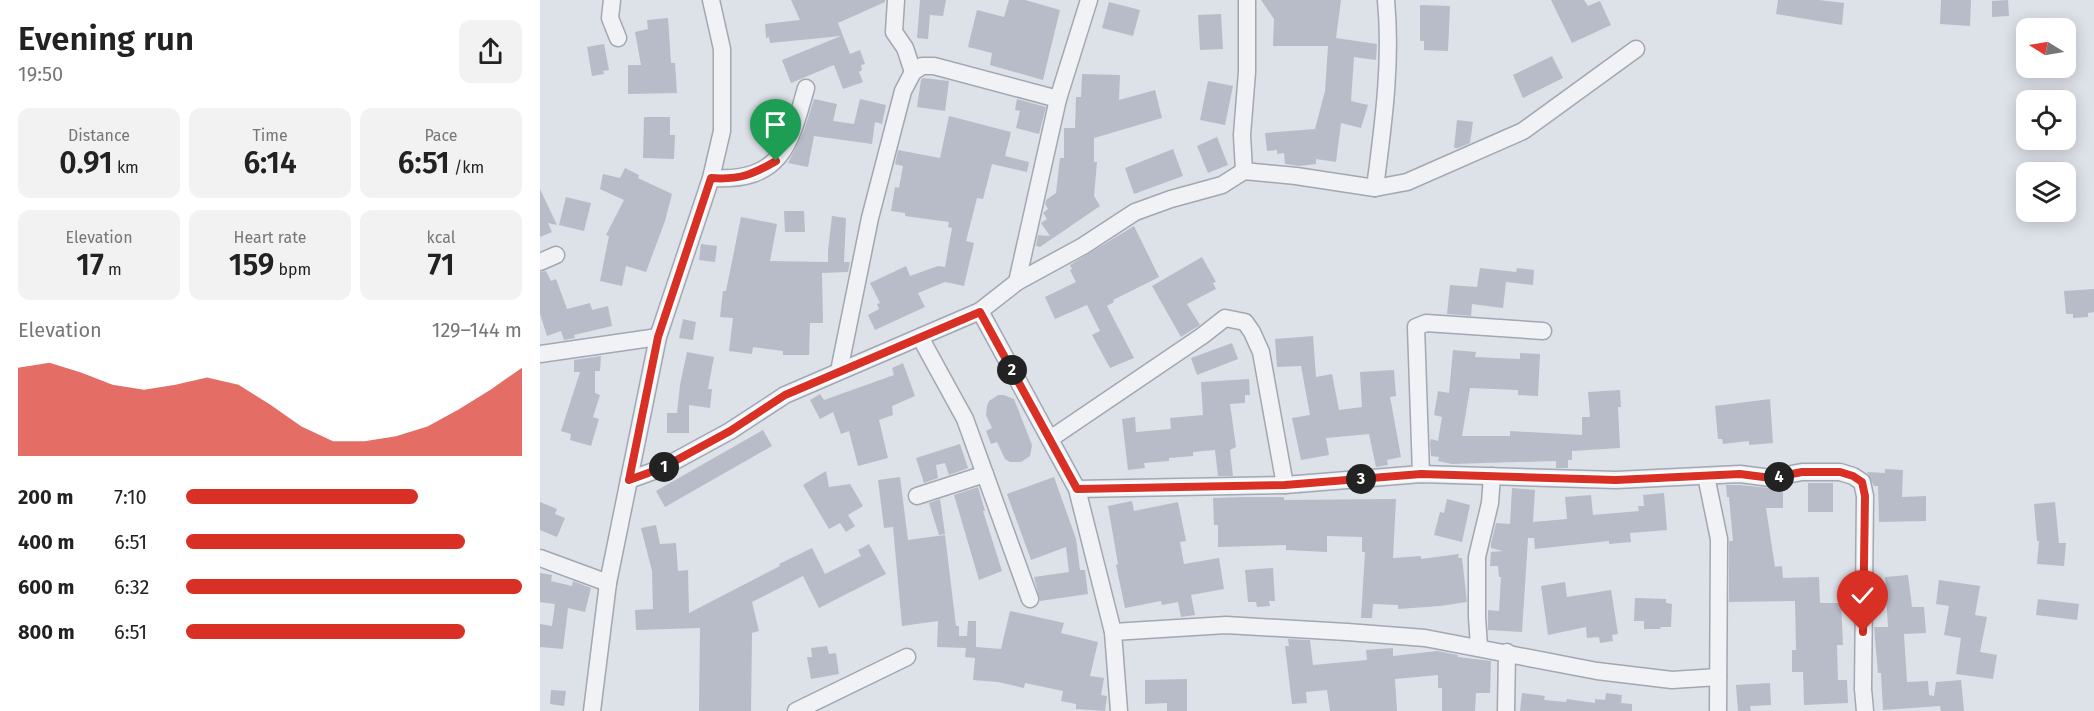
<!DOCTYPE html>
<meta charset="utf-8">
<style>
body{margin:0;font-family:"Fira Sans",sans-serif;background:#f2f2f2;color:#222;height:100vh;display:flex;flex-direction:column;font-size:22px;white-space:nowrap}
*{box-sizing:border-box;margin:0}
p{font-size:20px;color:#767676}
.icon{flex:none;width:33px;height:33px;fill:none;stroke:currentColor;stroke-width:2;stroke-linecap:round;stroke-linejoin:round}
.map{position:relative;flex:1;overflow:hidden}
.details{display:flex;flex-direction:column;background:#fff;width:540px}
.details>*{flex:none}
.needle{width:39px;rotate:281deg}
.buttons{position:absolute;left:1476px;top:18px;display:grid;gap:12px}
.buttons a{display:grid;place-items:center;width:60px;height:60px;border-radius:12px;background:#fff;box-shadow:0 3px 15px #0003;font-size:30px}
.pin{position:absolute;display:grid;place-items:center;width:51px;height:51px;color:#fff;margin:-62px -26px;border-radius:50% 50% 50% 0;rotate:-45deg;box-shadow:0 0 6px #0007}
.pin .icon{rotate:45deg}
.km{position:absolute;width:30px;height:30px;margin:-15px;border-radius:50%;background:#222;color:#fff;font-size:16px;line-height:30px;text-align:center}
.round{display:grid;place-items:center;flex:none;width:63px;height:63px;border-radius:12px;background:#f2f2f2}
.summary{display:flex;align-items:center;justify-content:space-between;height:102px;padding:0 18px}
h1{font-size:33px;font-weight:600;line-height:45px}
.stats{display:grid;grid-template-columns:repeat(3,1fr);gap:9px;height:102px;padding:6px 18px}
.stats div{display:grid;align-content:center;border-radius:12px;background:#f2f2f2;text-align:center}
.stats b{font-size:30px;font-weight:600}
.stats small{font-size:16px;font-weight:400}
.stats p{font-size:16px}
.chart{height:168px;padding:12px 18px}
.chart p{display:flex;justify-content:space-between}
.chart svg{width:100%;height:108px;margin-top:6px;fill:#d93025;opacity:.7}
ul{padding:0 18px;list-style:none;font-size:20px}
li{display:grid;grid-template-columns:96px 72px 1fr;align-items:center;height:45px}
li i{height:15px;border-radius:8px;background:#d93025}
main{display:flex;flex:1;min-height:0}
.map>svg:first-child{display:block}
.building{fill:#b7bcc8}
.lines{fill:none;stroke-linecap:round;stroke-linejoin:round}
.street-casing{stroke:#a2a7b2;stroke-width:19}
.street{stroke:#f0f2f6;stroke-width:16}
.route-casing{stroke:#fff;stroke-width:12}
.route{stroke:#d93025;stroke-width:8}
</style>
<main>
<section class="details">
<div class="summary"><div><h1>Evening run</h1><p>19:50</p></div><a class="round"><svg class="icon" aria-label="share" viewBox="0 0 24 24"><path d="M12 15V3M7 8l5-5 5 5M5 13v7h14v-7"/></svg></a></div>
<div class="stats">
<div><p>Distance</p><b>0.91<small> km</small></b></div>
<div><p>Time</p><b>6:14</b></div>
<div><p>Pace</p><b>6:51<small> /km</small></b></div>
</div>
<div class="stats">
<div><p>Elevation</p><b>17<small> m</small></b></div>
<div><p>Heart rate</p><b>159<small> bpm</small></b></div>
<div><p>kcal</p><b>71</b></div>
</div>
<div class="chart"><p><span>Elevation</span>129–144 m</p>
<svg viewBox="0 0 160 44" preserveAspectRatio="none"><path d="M0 44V8L10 6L20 10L30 15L40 17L50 15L60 12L70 15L80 23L90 32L100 38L110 38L120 36L130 32L140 25L150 17L160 8V44z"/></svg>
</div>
<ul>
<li><b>200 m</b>7:10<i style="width:69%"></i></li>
<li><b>400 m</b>6:51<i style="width:83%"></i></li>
<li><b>600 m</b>6:32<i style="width:100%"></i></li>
<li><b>800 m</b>6:51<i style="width:83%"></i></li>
</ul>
</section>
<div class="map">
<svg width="1554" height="711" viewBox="0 0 1554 711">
<rect width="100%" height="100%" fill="#dde1e8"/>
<g class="building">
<path d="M251,0H345V2L298,23L310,54L320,50L325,64L321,65L322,70L319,72L323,82L303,89L294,65L251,83L242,60L301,36L230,43L229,37L226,38L225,24L260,20Z"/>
<path d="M380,0H406L403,16L390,15L388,39L377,38Z"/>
<path d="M469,0H485L520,10L503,80L450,65L452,53L428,47L437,10L464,17Z"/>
<path d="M721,0H801L796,38L837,44L836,60L814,57L811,101L828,105L821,128L801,123L796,162L776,159V164L759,166L745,164L744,153L737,154V150L727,151L725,133L775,129L785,91L788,46H733L734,19Z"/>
<path d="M1011,0H1044L1048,6L1060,1L1071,25L1032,43Z"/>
<path d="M1238,0H1279L1304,3L1302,25L1236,14Z"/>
<path d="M1401,0H1431L1430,26L1400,24Z"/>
<path d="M1468,0L1469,16L1452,17V1Z"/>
<path d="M569,2L600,10L593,36L562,28Z"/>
<path d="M880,5L910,6L908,51L884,50V41H880Z"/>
<path d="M681,14L683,49L660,50L658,15Z"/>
<path d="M128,18L131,63H135L137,93L88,94V65H101L95,32L108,29L107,20Z"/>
<path d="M64,44L69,70L63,71L64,74L52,76L47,47Z"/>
<path d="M1012,56L1023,78L983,98L973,75Z"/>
<path d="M542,74L580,75L579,100L615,90L622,118L554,138V162H557L554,196L560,206L500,247L496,246L498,235L510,236L501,223L507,219L503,213L508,209L505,204L506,200L516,193L520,158H524V128H535L536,97H541Z"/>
<path d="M383,78L409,81L405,111L377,107L381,80Z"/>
<path d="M668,81L693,86L685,125L660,120Z"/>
<path d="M274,99L297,104L293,121L314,124L320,99L346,105L342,124L335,122L332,144L274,136L268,167L248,163L264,131Z"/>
<path d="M477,99L506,107L499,134L476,128L480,111L475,110Z"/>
<path d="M409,116L471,132L465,156L489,162L487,172L452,164L443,199L437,198L426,241L434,243L424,286L405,282L378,293L385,307L335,330L328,315L339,309L337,304L340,303L330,283L366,266L370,276L398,266L405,267L412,228L408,227L409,222L365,216V213L351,211L355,187L359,188L363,166L355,164L358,150L400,158Z"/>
<path d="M104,117H130V135H135L134,159L103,158Z"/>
<path d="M917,120L933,122L930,143L918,148H914Z"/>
<path d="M677,137L688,165L668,173L657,146Z"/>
<path d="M633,149L643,176L594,194L585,168Z"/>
<path d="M85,168L99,175L98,178L132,194L125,221L106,272L86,266L82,286L60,281L69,236L66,235L84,200L60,189L63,174L80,178Z"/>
<path d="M0,189L17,225L8,223L12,232L0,237Z"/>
<path d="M26,197L51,203L44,231L19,225Z"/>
<path d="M244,211H264L265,232H245Z"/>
<path d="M292,216L306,218L304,262H310L308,272L282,273L283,323H270L269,355H243V351L213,347L212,354L189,351L193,318L180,317L183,291H186L201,217L237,224L230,261L288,262V251Z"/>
<path d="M594,226L619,277L573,300L574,302L567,306L594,358L570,368L552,335L560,331L547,305L515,319L505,297L536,282L530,270L532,269L530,265Z"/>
<path d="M161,244L177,246L175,262L159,260Z"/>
<path d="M662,257L676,282L673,283L676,289L647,304L660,325L641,337L612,286Z"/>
<path d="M940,268L976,272L977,268L994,270L993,285L966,282L963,308L932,304L931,316L907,314L910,285L937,287Z"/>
<path d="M6,271L11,281L16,279L27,309L50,303L52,310L68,306L72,326L34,335L35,338L24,340L21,331L7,336L0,314V272Z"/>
<path d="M1554,289V312L1548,313V317L1533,318V314H1526L1524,291Z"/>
<path d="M143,319L156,322L153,340L139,338Z"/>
<path d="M773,336L776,377L792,374L799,410L822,407L820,372L854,370L856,396L850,397L861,457L847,460L848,465L836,467L829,434L786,438L789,455L761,460L752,418L770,415L761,366L737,367L735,339Z"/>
<path d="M692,343L698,359L657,375L651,358Z"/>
<path d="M913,350L936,352L935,357L980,359V353L1000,354L998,396L978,395V390L930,388L922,436H970V431L1042,435V417H1050L1048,392L1080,390L1081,407H1078L1080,448L1032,451V460H1028V468H1016V461L912,464L898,461L899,457L891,456L890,443L891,439L898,441L902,417L894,415L898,391L909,393Z"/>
<path d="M147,352L174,357L168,389H172L170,408L149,405V433H127V413H137L140,385Z"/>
<path d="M61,356L60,371H55V393L60,395L53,417L59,419L51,446L30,440L31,434L21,431L40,372H34V360Z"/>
<path d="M363,363L375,396L352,406L353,415L339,420L348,458L318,466L309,431L301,434L293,412L280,419L270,400L280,394L284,400L354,375L352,368Z"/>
<path d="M709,379L710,395H705V403L690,404L696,447L690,450L693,476H678L675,450L653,452V456L629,458V461L604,463L605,468L588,470L582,419L595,417L596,432L631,429L630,418L663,415L661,382Z"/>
<path d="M458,395H464L474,399L492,445L490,456L481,462H470L465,459L457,442L451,444L446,431L452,428L446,415L447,406L449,401Z"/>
<path d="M1230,399L1233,443L1209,445V441L1183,444L1182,439H1178L1175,406Z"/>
<path d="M223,430L232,446L125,507L116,491Z"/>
<path d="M420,444L428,468L409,475L405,463L396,465L398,478L384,483L376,458Z"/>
<path d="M1345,469L1363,470L1362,497L1386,496V521L1339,522L1338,486H1334L1327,472L1345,473Z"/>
<path d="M286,471L289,487L310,484L323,506L308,515L315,526L306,532L300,523L289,529L263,485Z"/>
<path d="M360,477L368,540L405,535L416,626H419V636H427L428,621H436V647L461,649L470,611L524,623L521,633L558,642L550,676L564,678L561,695L567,696L565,711L536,709V704L521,701L523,691L485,683L484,688L458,682L433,680L435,658L425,657L426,648L397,647L398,621L362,626L353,527L344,528L338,480Z"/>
<path d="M514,477L536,539L540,570H545L548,594L500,601L494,577L529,572L526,547L491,560L467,494Z"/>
<rect x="1268" y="483" width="25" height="29"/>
<path d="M1186,485H1200L1230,488L1243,486V508H1226L1235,567L1242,566L1243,578L1279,577L1280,603H1301L1303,645H1297L1298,680H1307L1308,703L1264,705L1263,672H1252V650H1256L1255,601L1189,602V541H1193L1189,497H1187Z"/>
<path d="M438,487L445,511H443L462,571L439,580L414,495Z"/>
<path d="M972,488L995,490L993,522L1027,519L1025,497L1051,495L1053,515L1099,511L1098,506H1104L1103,495L1124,493L1127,530L1090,533L1091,542L1069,544V541L995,549L994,538H988L982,632L948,630V610L959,611L961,577H959L958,566H950L951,552L963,551L951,548V543L956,523L970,524Z"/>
<path d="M703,497H744V500L856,499L853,558L881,556V559L919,554L918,558H922L927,602L900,606L858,609V605L833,604L832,618H821L825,552H822V537L787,536V552L746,550V545L678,547V525H674L673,498Z"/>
<path d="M400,499L405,534L399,535L389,503Z"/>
<path d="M907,499L930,505L922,542L894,535L900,512L904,513Z"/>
<path d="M592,501L594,511L638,502L646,541L640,542L644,564L679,558L684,589L651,595L655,615L641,617L638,602L622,605L621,601L585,608L576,565L578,564L568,506Z"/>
<path d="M0,502L17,509L15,514L25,518L17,537L0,530Z"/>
<path d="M1515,502L1519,543H1526L1524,566L1497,564L1499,541H1497L1494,504Z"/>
<path d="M116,525L120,544L136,543L138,571L148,570L149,613L240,566L239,564L272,548L285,574L321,556L318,550L329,544L346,574L279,608L263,576L212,602L219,631L212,633L211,711H159L160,628L96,630L95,610L113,609L112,571L101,528Z"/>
<path d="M733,568L735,601H729L730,606L717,607L716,602H708L705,570Z"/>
<path d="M0,573L12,575L11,581L32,586L33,581L51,588L45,612L28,608L23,649L0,647V624L12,626L15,604L0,602Z"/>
<path d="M1368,575L1372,607H1384L1386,633L1364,634L1367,682L1388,681L1389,695L1394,696L1396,682L1421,680L1424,711H1401L1400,706L1343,710L1341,673H1338L1334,627H1348L1345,577Z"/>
<path d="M1399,580L1440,586L1435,615L1447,617L1440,652L1457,655L1453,679L1416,674L1421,638L1404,635L1409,606L1396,604Z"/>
<path d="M1025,582L1027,597L1071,590L1078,634L1072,635L1073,641L1060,643L1059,637L1047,638L1046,627L1008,635L1001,586Z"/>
<path d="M1095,598L1126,599V603L1132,604L1131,627H1121L1120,629H1104V621H1094Z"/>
<path d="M1498,599L1539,604L1537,620L1496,615Z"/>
<path d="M748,639L770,640L773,665L827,660L826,650L853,648V656L897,651L918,655V657L951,661L950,693H936L935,711H902V688H898V675L855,679L857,711H790L787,690L766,692L767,703L752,704L745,646H749Z"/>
<path d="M287,646L289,654L296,653L299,674L271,679L267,657H272L271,648Z"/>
<path d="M647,679V711H627V703L605,704V680Z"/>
<path d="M1230,683L1231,705L1210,706L1211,711H1198L1196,685Z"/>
<path d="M11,690L26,691L24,706L10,704Z"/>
<path d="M982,693L1005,696L1004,700L1026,702L1027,699L1055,703V699L1065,700L1066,693L1082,695L1081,703L1092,704V711H980Z"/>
</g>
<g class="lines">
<defs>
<g id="street">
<path d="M72,0L70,18L78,38"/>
<path d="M356,0L354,32L365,48L373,72"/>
<path d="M704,171L702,135L707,72V0"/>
<path d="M171,178C241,182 250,146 266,88"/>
<path d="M835,188C843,126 852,63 846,0"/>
<path d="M0,262L16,255"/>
<path d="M477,282L518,99L549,0"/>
<path d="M440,311L537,489L573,632L579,711"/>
<path d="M380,337L425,419L490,599"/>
<path d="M0,354L118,337"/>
<path d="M299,371L330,218L363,91L373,72L382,66H394L518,99"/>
<path d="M510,439L662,336L685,318L705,322L712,332L721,352L745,485"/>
<path d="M881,474L876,327L886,323L1003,331"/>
<path d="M1166,476L1179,539L1178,711"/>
<path d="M89,480L122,468L190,431L245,395L440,311L477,282L543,246L595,212L631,199L682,185L704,171L756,176L835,188L867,182L983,131L1096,49"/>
<path d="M537,489L745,485L881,474L1076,480L1200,474L1231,478L1262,472H1300L1313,476L1322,482L1325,496L1323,689L1325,711"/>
<path d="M377,496L445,474"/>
<path d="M0,558L68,583"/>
<path d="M573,632L686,625L807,632L885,638L1057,671L1132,680L1178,677"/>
<path d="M939,647L937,617V557L950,503L952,476"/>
<path d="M52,711L68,583L118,337L171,178L182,131V49L171,0"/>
<path d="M256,711L367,657"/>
<path d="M966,711L967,652"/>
</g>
</defs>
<use href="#street" class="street-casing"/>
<use href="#street" class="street"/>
</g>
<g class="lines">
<defs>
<path id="route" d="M236,161C212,175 199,180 171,178L118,337L89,480L122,468L190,431L245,395L440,312L537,489L745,485L881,474L1076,480L1200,474L1231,478L1262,472H1300L1313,476L1322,482L1325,496L1323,632"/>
</defs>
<use href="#route" class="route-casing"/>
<use href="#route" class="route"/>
</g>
</svg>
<div class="buttons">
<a><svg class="needle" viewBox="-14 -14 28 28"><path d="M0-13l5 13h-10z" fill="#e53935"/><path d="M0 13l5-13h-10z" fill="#767676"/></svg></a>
<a><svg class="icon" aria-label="locate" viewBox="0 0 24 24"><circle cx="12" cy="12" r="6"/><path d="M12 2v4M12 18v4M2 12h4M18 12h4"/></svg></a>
<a><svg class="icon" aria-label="layers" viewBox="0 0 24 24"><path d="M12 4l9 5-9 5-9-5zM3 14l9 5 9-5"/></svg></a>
</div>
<div class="pin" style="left:236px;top:161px;background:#1e9e55"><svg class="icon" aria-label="arrive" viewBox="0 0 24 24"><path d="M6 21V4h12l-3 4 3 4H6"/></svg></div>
<div class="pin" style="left:1323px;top:632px;background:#d93025"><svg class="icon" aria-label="check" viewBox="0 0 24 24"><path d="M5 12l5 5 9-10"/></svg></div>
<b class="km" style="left:124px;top:467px">1</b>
<b class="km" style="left:472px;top:370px">2</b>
<b class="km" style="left:821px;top:479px">3</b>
<b class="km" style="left:1239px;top:477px">4</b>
</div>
</main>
